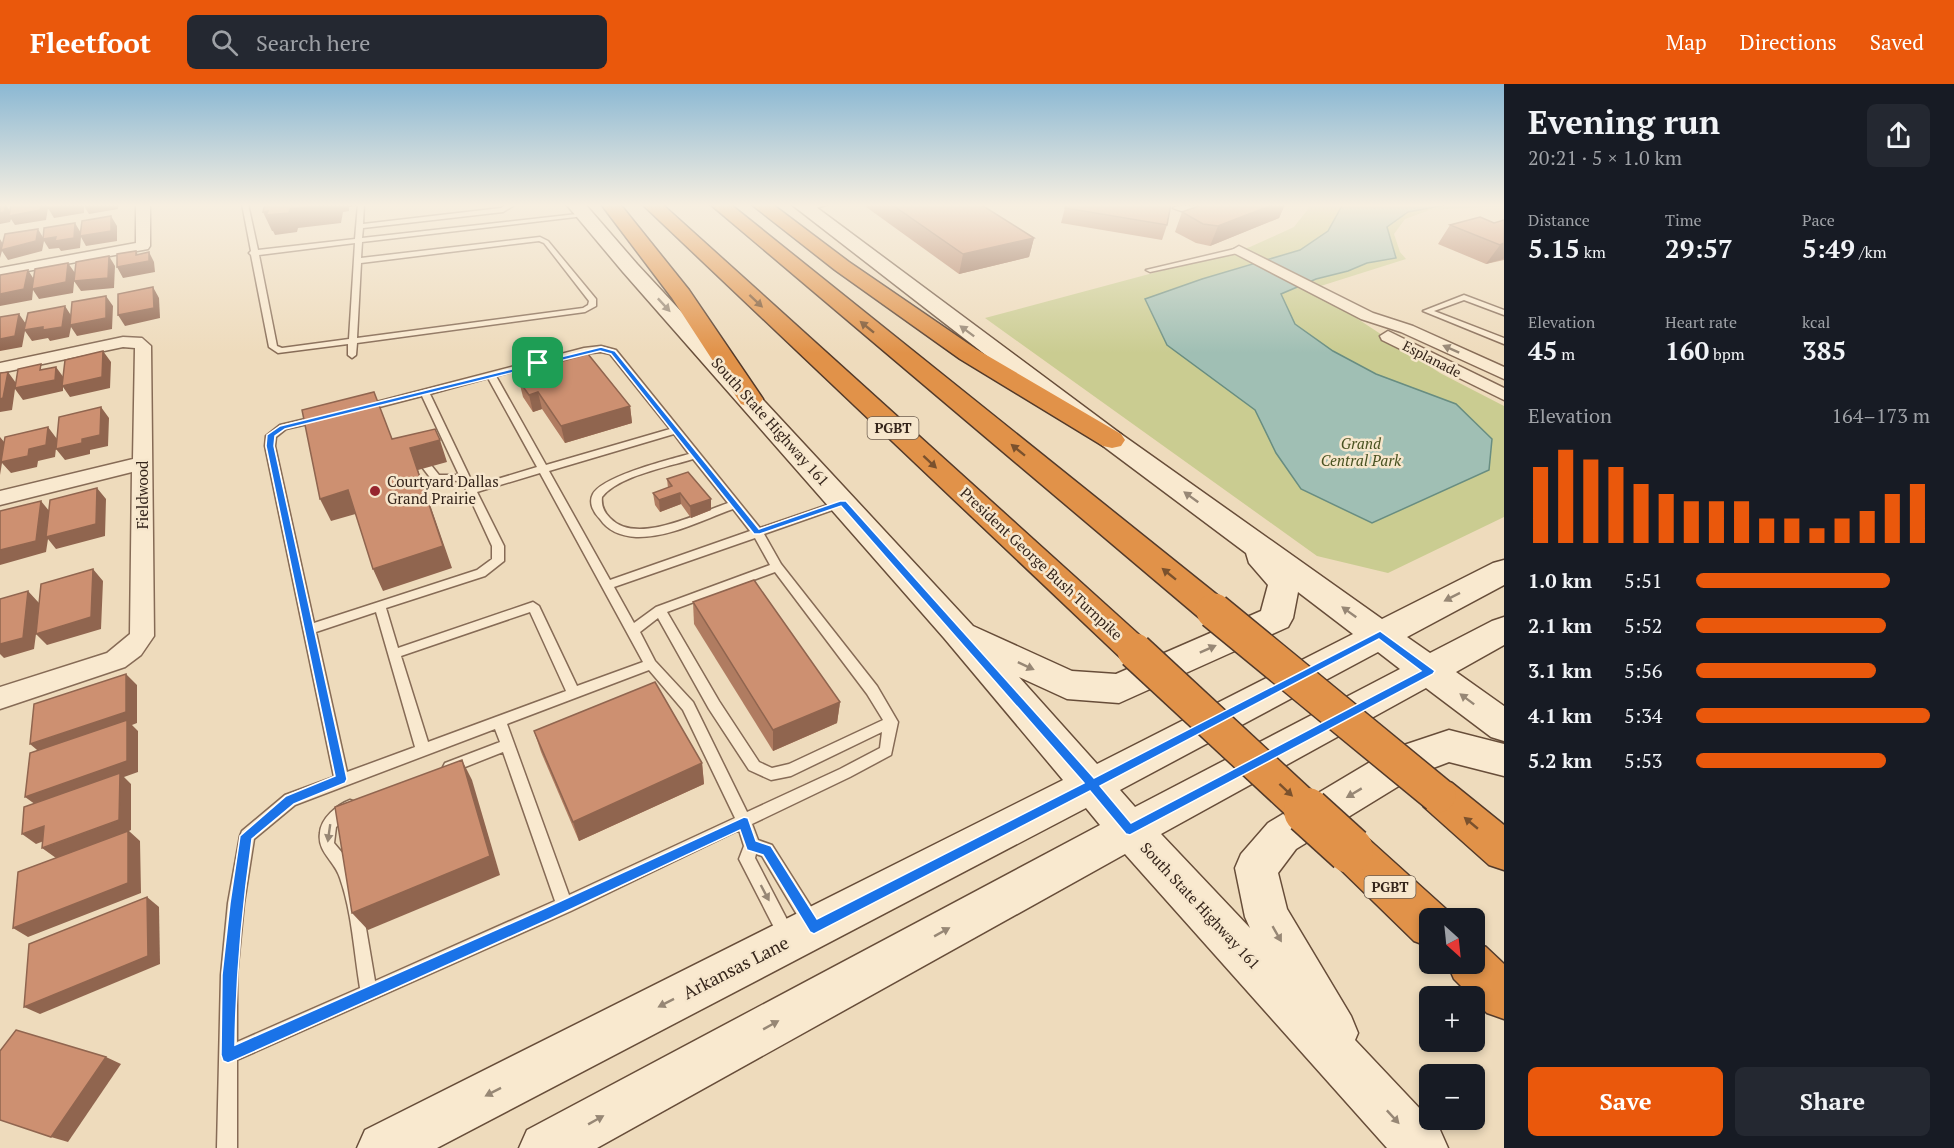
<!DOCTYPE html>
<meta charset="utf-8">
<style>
body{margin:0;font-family:"PT Serif",serif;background:#242831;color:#f1f3f6;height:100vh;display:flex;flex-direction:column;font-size:22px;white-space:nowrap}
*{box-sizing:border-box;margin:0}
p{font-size:20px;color:#9ea1a6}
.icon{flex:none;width:33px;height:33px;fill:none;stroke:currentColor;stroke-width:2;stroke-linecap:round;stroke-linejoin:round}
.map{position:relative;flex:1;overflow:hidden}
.details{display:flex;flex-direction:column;background:#171b24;width:450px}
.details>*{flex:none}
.needle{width:39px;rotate:153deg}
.fabs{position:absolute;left:1419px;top:824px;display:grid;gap:12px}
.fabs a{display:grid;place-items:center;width:66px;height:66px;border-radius:9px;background:#171b24;box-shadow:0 3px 9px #0003;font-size:30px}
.pin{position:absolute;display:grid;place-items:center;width:51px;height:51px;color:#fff;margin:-26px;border-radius:12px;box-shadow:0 3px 9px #0006}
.round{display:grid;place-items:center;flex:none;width:63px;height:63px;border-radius:9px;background:#242831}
.headline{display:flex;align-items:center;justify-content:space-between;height:102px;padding:0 24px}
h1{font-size:33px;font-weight:600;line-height:45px}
.stats{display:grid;grid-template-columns:repeat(3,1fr);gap:9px;height:102px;padding:6px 24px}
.stats div{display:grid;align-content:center}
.stats b{font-size:26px;font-weight:600}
.stats small{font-size:16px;font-weight:400}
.stats p{font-size:16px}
.chart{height:168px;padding:12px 24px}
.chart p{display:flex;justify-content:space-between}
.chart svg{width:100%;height:108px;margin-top:6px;stroke:#ea580c;stroke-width:6}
.button{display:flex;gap:12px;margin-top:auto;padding:12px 24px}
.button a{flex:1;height:69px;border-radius:9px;background:#ea580c;color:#fff;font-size:24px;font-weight:600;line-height:69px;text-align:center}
.button a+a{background:#242831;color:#f1f3f6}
ul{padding:0 24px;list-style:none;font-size:20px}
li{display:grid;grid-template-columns:96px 72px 1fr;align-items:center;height:45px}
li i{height:15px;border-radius:8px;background:#ea580c}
header{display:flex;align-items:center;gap:36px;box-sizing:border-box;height:84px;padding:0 30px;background:#ea580c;color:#fff}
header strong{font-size:28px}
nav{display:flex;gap:33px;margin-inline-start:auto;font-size:21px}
.search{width:420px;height:54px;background:#242831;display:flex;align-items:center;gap:15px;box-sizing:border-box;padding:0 21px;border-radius:9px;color:#9ea1a6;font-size:22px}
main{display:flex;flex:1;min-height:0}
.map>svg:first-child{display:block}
.green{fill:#cacc91}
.water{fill:#a0bfb4;stroke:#688d81;stroke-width:1.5}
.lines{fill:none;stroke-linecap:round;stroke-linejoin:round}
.lane-casing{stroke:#866b56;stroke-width:3}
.street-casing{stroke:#866b56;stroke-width:3}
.secondary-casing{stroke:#674d39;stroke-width:3}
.highway-casing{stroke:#533a2a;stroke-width:3}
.lane{fill:#f9e9cf;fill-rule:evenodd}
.street{fill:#f9e9cf;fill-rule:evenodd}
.secondary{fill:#f9e9cf;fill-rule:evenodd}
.highway{fill:#e19249;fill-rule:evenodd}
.highway-bridge-far1-casing{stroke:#533a2a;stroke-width:38;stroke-linecap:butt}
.highway-bridge-casing{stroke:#533a2a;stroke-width:49;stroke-linecap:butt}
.highway-bridge-far1{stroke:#e19249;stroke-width:35}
.highway-bridge{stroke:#e19249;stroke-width:46}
.wall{fill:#b07c61}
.shaded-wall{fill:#90654f}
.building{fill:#cd9071;stroke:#90654f;stroke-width:1.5}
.oneway{fill:#7a512d}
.oneway2{fill:#978775}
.route{fill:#1a73e8;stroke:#fff;stroke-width:1.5;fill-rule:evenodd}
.poi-dot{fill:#96252e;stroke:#f6e6cc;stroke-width:2}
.labels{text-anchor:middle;stroke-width:5;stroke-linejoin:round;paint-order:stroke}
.far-street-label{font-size:14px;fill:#35251b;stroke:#f6e6cc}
.shield{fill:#f6e6cc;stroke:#6f5f50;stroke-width:1.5}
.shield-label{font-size:14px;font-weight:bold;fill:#35251b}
.street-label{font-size:15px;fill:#35251b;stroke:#f6e6cc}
.park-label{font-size:15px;font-style:italic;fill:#495221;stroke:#f6e6cc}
.poi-label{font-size:15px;fill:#35251b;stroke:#f6e6cc;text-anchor:start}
.near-street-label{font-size:18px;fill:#35251b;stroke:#f6e6cc}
</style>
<header>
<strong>Fleetfoot</strong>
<div class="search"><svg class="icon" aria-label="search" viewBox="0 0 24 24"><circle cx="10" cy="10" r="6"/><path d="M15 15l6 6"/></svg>Search here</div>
<nav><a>Map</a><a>Directions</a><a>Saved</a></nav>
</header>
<main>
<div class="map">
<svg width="1504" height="1064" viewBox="0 0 1504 1064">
<rect width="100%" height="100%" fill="#eedbbc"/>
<path class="green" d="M1309,120H1504V122L1430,126L1405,135L1394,150L1400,168L1406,175L1308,206L1338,222L1440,289L1504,322V433L1388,489L1317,472L985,234L1250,163L1294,143L1308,125Z"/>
<path class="water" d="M1343,120H1451L1408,128L1387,143L1396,174L1367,179L1348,187L1316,195L1281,210L1295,240L1333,267L1376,290L1456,320L1492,355L1489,386L1372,439L1301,405L1276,369L1255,326L1167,261L1145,215L1202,195L1300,166L1328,147Z"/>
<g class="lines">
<defs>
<g id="lane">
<path d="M242,120H248L258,166L355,155L358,120H364L363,140L501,124L508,120H516L503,128L363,144L362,154L586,129V131L584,132L362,158L361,174L540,153L548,157L596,215V222L585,228L357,259L356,271L352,274L348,271V260L278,269L269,263L251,171L249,169L251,167ZM539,157L544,159L589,217L588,221L583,224L357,254L361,179ZM355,159L349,255L282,264L277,262L259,171Z"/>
<path d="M817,120H829L806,127L803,125Z"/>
<path d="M1203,120H1212C1201,128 1185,130 1173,124C1182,119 1194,125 1203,120Z"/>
<path d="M1239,164L1243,166L1242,168L1150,188L1146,186Z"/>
<path d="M1464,211L1504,226V231L1464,216L1434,227L1504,254V260L1423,227Z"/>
<path d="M601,262L616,266L760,444L839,417L843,416L848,419L847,421L764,450L781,480L877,602L898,638L891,671L850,693L752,740L758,756L772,761L817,832L819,838L817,844L811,846L805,844L762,772L756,770L755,774L795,851L793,857L787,859L781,857L739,775L744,762L739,746L571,827L237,976V1064H217L221,891L228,819L240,752L242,747L285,711L334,693L265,362L266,352L280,341L318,332L323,335L321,337L286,345L276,353L275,362L314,539L477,486L492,475V462L462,397L432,396L422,383L427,380L431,381L439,391H459L422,312L364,327L361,326V322L584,264ZM601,268L610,270L670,345L546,381L496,292L584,270ZM488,294L537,383L474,402L430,310ZM674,350L689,370C668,376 603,392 593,410C588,419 594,429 600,435C608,447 621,452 636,453C669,454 702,436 733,425L750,447L610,496L549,387ZM693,375L728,419C698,429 636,462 610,434C604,428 601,422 602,413C618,392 668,383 693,375ZM540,389L643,578L577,602L539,522L533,518L398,564L386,524L485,492L504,477V462L477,408ZM755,454L770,481L656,523L634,539L614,503ZM775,488L867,610L883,636L789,680L772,684L759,678L719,617L667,528ZM376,528L415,663L347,688L316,548ZM530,528L566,607L428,658L401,572ZM658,534L709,625L749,686L771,696L791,692L882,648L880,664L840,685L747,728L693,618L655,577L640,548ZM649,586L683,626L735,734L569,811L507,640ZM495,645L500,658L445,679L443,683L445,687L450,689L503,668L555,817L375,897L359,803L349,777L334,759L336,743L355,728L357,723L355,718L350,716C337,721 321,734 320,749C317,768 335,777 340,794C352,828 354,868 360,904L237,958V891L244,819L254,755L295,721Z"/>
</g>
<g id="street">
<path d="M136,120H150V162L148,165L0,192V184L136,159Z"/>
<path d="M1239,162L1373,229L1413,242L1504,283V295L1401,248L1361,235L1234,169L1232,166Z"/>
<path d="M1388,247L1504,304V316L1382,256L1380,252Z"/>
<path d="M123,253L142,254L151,262L154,552L141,571L125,583L0,625V603L107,569L130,550L132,388L0,421V407L133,375L135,264L123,263L0,289V279Z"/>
</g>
<path id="secondary" d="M566,120H585L637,180L973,542L1072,587L1116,590L1261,527L1268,501L1249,479L1246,469L1103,362L791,120H812L1121,350L1382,535L1493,479L1504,476V501L1407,553L1430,569L1492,537L1504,533V561L1456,588L1504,622V657L1491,653L1426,604L1161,750L1250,844L1245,833L1235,784L1241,770L1268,739L1392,665L1449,646L1504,660V692L1449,678L1420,689L1296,765L1278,789L1287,825L1351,932L1358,949L1355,956L1440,1046L1448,1064H1387L1125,770L597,1064H519L527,1046L1100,741L1086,724L437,1064H357L365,1046L1063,696L944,554L623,188ZM1298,508L1353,550L1097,680L1019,593L1067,615L1119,619L1288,543L1293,534ZM1378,568L1400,585L1135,723L1120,706Z"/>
<g id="highway">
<path d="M601,120H620L689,206L763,315L759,320L750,323L741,320L672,214Z"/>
<path d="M642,120H662L1147,558L1152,567L1147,576L1135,580L1123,576Z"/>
<path d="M710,120H730L1226,518L1230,527L1226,536L1214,539L1202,536Z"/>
<path d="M751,120H772L849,178L976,265L1121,350L1125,356L1121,362L1112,364L1103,362L960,275L835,186Z"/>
<path d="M1438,693L1452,699L1504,741V786L1489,781L1424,723L1418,711L1424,699Z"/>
<path d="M1350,747L1365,752L1446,825L1449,834H1430V863L1414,857L1335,780L1329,766L1335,752Z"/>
<path d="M1474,858L1486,863L1504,880V935L1487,929L1474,916V912H1471L1454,895L1447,879H1474Z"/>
</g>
</defs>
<use href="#lane" class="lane-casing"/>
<use href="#street" class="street-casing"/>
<use href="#secondary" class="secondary-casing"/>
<use href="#highway" class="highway-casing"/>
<use href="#lane" class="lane"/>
<use href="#street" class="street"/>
<use href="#secondary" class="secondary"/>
<use href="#highway" class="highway"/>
<defs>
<g id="highway-bridge-far1">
<path d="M1214,527L1438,711"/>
<path d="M1135,567L1309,728"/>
</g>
<path id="highway-bridge" d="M1307,727L1350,766"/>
</defs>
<use href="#highway-bridge-far1" class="highway-bridge-far1-casing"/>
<use href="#highway-bridge" class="highway-bridge-casing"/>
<use href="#highway-bridge-far1" class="highway-bridge-far1"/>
<use href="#highway-bridge" class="highway-bridge"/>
</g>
<g class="wall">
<path d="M862,120H980L1034,154L1029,173L959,190Z"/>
<path d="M1204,120H1285L1279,134L1210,162L1196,159L1175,148L1182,128Z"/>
<path d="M1065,124L1167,141L1162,156L1061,139Z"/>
<path d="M1504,136V176L1486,180L1438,160L1450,141L1494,139Z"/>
<path d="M526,275L549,281L630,322L632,339L565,359L542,325L533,328L523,313L519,297L530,294Z"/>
<path d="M667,395L711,415V426L691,434L681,420L660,428L655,421L653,409L668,404Z"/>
<path d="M693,518L840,618L837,639L773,667L694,540Z"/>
<path d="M534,647L702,679L704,700L579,757L541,668Z"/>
</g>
<g class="shaded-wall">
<path d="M41,120H47L48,122L72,120H118V125L89,130L84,122V129L54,134L48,124L46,136L15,141L11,135L10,138L0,140V129L6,121L12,130Z"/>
<path d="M333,120H358V122L349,123V127L343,128L341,139L298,144L297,148L275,151L273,147H272L263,128Z"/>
<path d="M1275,120H1285L1279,134L1210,162L1218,142Z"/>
<path d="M111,132L117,142V157L86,162L81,153L80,164L61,167L59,164L49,165L44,157L42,167L8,176L2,167L0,174V155L3,160L38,145L44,155L75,139L81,149Z"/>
<path d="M1034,154L1029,173L959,190L963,170Z"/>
<path d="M1504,159V174L1503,175L1486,180L1500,161Z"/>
<path d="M136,167L141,177L149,168L154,178L155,188L123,194L117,183L136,171Z"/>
<path d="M109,172L115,182L114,204L81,207L74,197Z"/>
<path d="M68,179L75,189L73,209L39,215L33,206L32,216L0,222V210L28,186L35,197Z"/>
<path d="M153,203L159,214L160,234L125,242L118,231Z"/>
<path d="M106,212L113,222L112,245L77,252L71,243L69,253L50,257L48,254L32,257L25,247L22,263L0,267V255L19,230L26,240L65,222L72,233Z"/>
<path d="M103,267L111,278L110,304L70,313L63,303V307L23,316L15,305L12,326L0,328V315L8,288L16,299L56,283L64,294Z"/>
<path d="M537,279L541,296L534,298L530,281Z"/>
<path d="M538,308L542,325L533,328L529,311Z"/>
<path d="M630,322L632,339L565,359L561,342Z"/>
<path d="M101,323L109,334L108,362L90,366V370L65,376L56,365L82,355Z"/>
<path d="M48,343L57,355L55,373L38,377L37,383L11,389L2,379L0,391V353L5,359L29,365Z"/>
<path d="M440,356L447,378L418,386L452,484L383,507L373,485L410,364Z"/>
<path d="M97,404L106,415L105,452L56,465L48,455L46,468L0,481V466L41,417L50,428Z"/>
<path d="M348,406L359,429L331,437L320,415Z"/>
<path d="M680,409L681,420L660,428L659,416Z"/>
<path d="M711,415V426L691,434L690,422Z"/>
<path d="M93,485L103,497L101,545L47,561L36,550L34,565L4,574L0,570V560L28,507L39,519Z"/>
<path d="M126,590L137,601V639L132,641L138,647V688L124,693L131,700V746L129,747L140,757L141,809L28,853L13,844L56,774L42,764L119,736L39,723L25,713L43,671L30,660Z"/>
<path d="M840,618L837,639L773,667V646Z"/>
<path d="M462,676L472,696L500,791L368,846L352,829Z"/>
<path d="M702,679L704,700L579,757L573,738Z"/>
<path d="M44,742L57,752L36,760L22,750Z"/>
<path d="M147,813L159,823L160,880L40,930L24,923Z"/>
<path d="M106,973L121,980L68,1058L51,1053Z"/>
</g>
<g class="building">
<path d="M11,120H41L40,126L9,132Z"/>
<path d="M48,120H72L48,124Z"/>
<path d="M265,120H333L290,125L289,129L266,131L268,127L263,128Z"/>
<path d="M891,120H980L1034,154L963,170Z"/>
<path d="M1067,120H1171L1167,141L1065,124Z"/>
<path d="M1204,120H1275L1218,142L1203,140L1182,128Z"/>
<path d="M0,121H6L4,128L0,129Z"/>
<path d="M111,132V147L80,152L82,137Z"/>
<path d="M1480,133L1494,139L1504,136V159L1500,161L1450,141Z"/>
<path d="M75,139L74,154L55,157L56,153L43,155L44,144Z"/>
<path d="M38,145L36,157L1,166L5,150Z"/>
<path d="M136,167V171L149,168V177L117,183V170Z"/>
<path d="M109,172L108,194L74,197L76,178Z"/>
<path d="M68,179L66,198L32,205L35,185Z"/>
<path d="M28,186L24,205L0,210V191Z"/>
<path d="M153,203L154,224L118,231V210Z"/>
<path d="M106,212V234L70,241L72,218Z"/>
<path d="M65,222L62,243L43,246V243L24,246L28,229Z"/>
<path d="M19,230L15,252L0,255V233Z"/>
<path d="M103,267L102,293L62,302L65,276Z"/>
<path d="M588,270L630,322L561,342L538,308L529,311L519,297L533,293L528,285L539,282L537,279L530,281L526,275L542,271L549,281Z"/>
<path d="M41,280L40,286L56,283L55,296L15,304L18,285Z"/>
<path d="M8,288L3,314L0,315V289Z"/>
<path d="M374,308L392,355L435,345L440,356L410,364L443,462L373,485L348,406L320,415L302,326Z"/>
<path d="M101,323L100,351L82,355V359L56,365L59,333Z"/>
<path d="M48,343L46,361L29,365L28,372L1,378L5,353Z"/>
<path d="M688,388L711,415L690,422L680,409L659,416L653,409L672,402L667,395Z"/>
<path d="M97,404L96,440L46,453L50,416Z"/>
<path d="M41,417L36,457L0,466V427Z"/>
<path d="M93,485L91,533L36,550L41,500Z"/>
<path d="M754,496L840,618L773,646L693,518Z"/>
<path d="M28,507L23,554L0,560V515Z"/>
<path d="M126,590V628L30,660L34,620Z"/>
<path d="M655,598L702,679L573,738L534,647Z"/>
<path d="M127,636V677L25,713L30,669Z"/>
<path d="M462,676L490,772L352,829L335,723Z"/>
<path d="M120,689L119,736L42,764L44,742L22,750L24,723Z"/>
<path d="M128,747V799L13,844L18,788Z"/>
<path d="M147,813L148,872L24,923L29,860Z"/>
<path d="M16,946L106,973L51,1053L0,1036V967Z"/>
</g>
<defs><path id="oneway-solid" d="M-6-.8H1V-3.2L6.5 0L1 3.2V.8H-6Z" transform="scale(1.5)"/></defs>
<g class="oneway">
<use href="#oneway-solid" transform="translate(756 217) rotate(43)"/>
<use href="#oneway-solid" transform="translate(867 243) rotate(-141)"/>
<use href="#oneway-solid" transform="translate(1018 366) rotate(-141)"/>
<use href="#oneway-solid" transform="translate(930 378) rotate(43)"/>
<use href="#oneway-solid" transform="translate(1169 490) rotate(-141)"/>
<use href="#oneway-solid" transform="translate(1286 706) rotate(43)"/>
<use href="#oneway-solid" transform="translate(1471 739) rotate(-140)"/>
</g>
<g class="oneway2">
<use href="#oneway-solid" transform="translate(664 221) rotate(47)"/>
<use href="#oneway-solid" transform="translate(967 247) rotate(-143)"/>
<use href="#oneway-solid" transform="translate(1451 265) rotate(-156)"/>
<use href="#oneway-solid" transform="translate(1191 413) rotate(-144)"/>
<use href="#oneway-solid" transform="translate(1452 513) rotate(153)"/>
<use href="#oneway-solid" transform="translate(1349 528) rotate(-144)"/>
<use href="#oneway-solid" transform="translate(1208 565) rotate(-24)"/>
<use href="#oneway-solid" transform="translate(1026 582) rotate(25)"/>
<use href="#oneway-solid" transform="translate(1467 615) rotate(-143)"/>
<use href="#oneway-solid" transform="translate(1354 709) rotate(149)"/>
<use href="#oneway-solid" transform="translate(329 749) rotate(98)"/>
<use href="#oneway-solid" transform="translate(765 809) rotate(62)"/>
<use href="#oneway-solid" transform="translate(942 848) rotate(-29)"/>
<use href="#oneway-solid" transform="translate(1277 850) rotate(60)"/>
<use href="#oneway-solid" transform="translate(666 919) rotate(153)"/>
<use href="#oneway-solid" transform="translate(771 941) rotate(-29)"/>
<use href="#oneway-solid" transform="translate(493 1008) rotate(153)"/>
<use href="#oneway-solid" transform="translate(1393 1033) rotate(47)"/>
<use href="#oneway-solid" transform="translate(596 1036) rotate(-29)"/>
</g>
<linearGradient id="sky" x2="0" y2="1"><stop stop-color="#8bb8d3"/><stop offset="0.45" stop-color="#f7efe1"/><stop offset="1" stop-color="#f7efe1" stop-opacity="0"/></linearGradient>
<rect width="1504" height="269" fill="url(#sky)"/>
<path class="route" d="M601,263L615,267L759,445L840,417H846L1094,694L1380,547L1435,587L1433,590L1130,751L1126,750L1090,707L814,850L810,848L763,771L747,766L740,746L550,835L233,977L228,979L223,977L221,971L222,891L230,819L240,752L286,712L335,692L266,362L267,351L280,342ZM600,267L611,270L754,450H760L841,422L1084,699L817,835L771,762L756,757L748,734L744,733L541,826L235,961C236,890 242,825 252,755L294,720L345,699L347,695L274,362L275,352L285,345ZM1379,555L1421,587L1131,739L1100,702Z"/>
<circle class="poi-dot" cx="375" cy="407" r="6"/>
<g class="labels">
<g class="far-street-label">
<text transform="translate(1432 275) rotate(27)" y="5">Esplanade</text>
</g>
<g class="shield">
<rect x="867.5" y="333" width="51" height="22" rx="4.5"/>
<rect x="1364.5" y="792" width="51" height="22" rx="4.5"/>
</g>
<g class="shield-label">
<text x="893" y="349">PGBT</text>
<text x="1390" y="808">PGBT</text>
</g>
<g class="street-label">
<text transform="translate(770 338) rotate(48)" y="5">South State Highway 161</text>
<text transform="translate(143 411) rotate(-90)" y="5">Fieldwood</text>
<text transform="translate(1041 480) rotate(43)" y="5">President George Bush Turnpike</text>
<text transform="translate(1200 822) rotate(47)" y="5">South State Highway 161</text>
</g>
<g class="park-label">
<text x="1361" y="365">Grand<tspan x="1361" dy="17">Central Park</tspan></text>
</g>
<g class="poi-label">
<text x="387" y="403">Courtyard Dallas<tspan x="387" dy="17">Grand Prairie</tspan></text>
</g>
<g class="near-street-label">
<text transform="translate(736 884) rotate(-27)" y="6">Arkansas Lane</text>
</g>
</g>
</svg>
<div class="fabs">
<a><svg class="needle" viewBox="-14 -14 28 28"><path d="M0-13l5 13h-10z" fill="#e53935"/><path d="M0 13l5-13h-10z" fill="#9ea1a6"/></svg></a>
<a>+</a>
<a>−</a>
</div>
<div class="pin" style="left:538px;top:279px;background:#1e9e55"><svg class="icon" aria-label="arrive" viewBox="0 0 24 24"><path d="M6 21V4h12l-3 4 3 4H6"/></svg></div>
</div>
<section class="details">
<div class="headline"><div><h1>Evening run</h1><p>20:21 · 5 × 1.0 km</p></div><a class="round"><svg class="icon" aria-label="share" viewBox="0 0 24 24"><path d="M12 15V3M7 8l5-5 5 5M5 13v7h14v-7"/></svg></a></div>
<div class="stats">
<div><p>Distance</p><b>5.15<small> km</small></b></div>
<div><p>Time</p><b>29:57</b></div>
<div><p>Pace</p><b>5:49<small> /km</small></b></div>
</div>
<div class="stats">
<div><p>Elevation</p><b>45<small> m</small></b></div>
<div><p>Heart rate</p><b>160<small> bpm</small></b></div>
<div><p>kcal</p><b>385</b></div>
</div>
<div class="chart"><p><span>Elevation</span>164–173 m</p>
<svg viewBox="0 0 160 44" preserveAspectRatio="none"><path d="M5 44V13M15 44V6M25 44V10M35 44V13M45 44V20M55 44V24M65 44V27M75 44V27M85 44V27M95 44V34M105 44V34M115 44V38M125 44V34M135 44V31M145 44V24M155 44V20"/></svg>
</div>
<ul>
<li><b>1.0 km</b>5:51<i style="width:83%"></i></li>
<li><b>2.1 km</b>5:52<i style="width:81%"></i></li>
<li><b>3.1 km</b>5:56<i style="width:77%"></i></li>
<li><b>4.1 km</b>5:34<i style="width:100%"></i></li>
<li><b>5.2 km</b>5:53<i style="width:81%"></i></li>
</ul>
<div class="button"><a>Save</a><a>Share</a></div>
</section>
</main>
